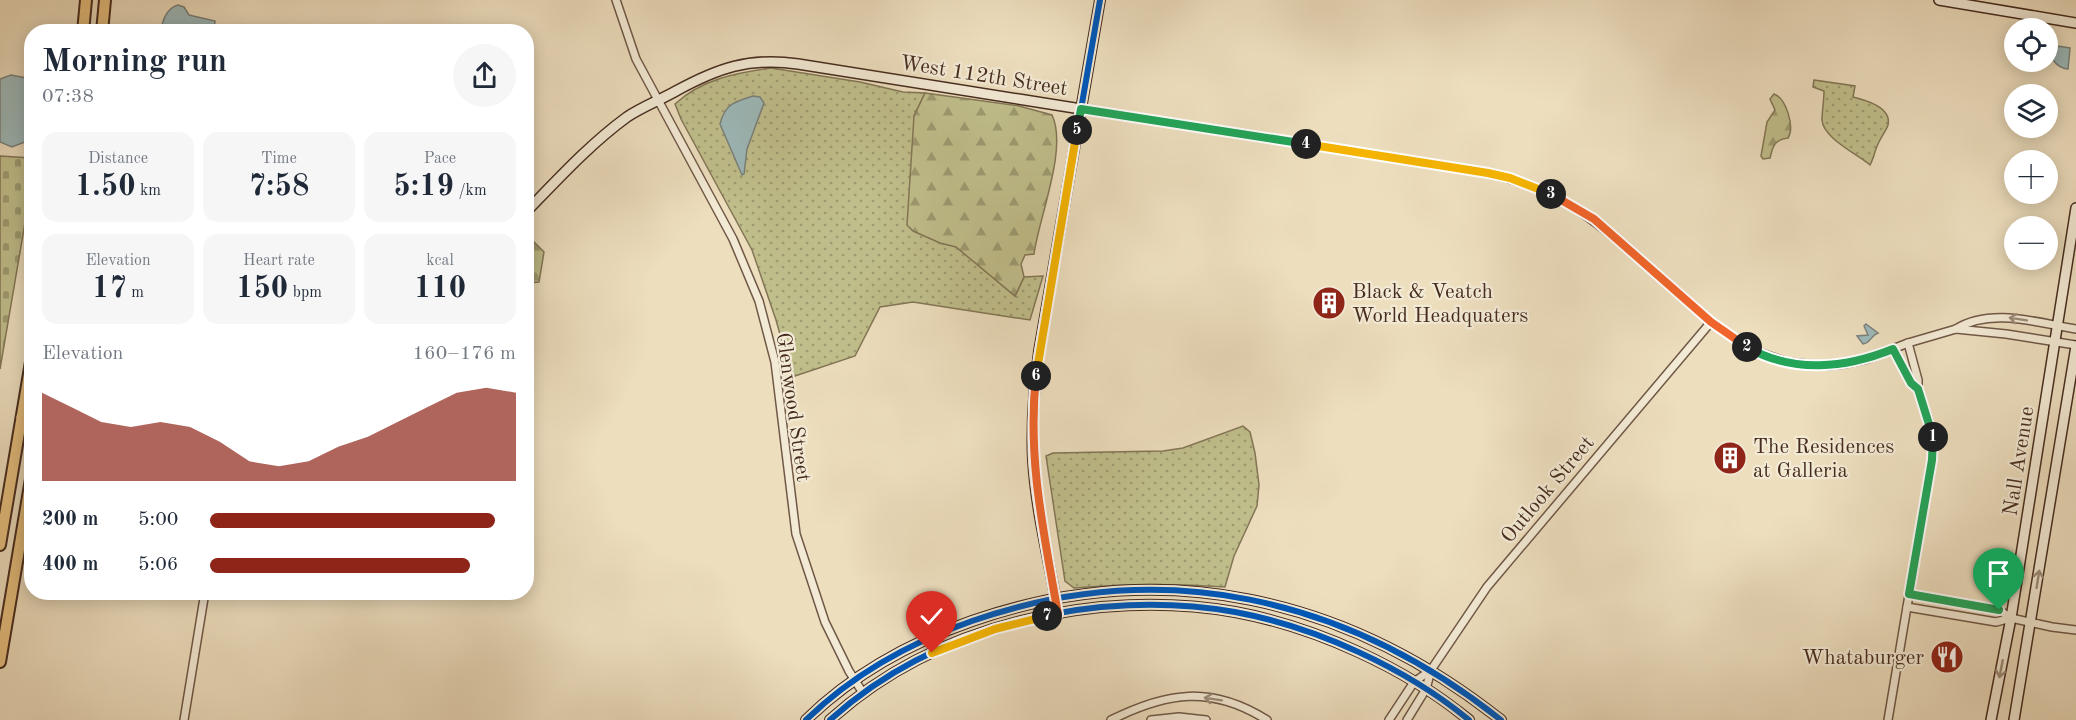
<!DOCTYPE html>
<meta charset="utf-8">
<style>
body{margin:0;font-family:"Old Standard TT",serif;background:#f6f6f7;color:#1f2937;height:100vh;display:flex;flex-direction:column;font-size:22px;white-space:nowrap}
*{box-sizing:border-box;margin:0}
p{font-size:20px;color:#747a83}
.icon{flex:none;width:33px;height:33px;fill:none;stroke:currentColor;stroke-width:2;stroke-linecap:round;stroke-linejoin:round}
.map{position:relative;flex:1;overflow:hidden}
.side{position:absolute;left:24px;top:24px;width:510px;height:576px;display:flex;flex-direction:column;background:#fff;border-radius:24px;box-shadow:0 3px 15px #0003}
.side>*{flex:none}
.buttons{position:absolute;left:2004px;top:18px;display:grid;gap:12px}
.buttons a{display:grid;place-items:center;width:54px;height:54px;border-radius:50%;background:#fff;box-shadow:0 3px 15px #0003;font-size:30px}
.pin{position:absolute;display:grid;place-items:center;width:51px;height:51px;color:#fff;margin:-62px -26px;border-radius:50% 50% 50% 0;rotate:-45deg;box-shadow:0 0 6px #0007}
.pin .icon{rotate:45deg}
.km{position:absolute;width:30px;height:30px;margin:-15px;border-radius:50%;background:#222;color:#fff;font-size:16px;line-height:30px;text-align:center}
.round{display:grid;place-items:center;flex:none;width:63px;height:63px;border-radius:32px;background:#f6f6f7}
.head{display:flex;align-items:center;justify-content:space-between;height:102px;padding:0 18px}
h1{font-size:33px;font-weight:600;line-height:45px}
.metrics{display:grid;grid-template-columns:repeat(3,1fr);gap:9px;height:102px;padding:6px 18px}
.metrics div{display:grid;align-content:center;border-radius:15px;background:#f6f6f7;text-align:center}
.metrics b{font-size:30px;font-weight:600}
.metrics small{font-size:16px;font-weight:400}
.metrics p{font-size:16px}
.chart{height:168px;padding:12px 18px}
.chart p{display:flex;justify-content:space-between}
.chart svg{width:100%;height:108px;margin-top:6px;fill:#8f2418;opacity:.7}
ul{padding:0 18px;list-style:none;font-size:20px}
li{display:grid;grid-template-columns:96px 72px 1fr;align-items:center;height:45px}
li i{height:15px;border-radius:8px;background:#8f2418}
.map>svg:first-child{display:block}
.grass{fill:url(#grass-dots);stroke:#837656;stroke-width:1.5}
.forest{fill:url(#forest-firs);stroke:#837656;stroke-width:1.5}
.cemetery{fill:url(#cemetery-stones);stroke:#837656;stroke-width:1.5}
.water{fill:#9dbabb;stroke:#7a817d;stroke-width:1.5}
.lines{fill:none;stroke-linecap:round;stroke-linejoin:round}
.street-casing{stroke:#705847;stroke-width:10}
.secondary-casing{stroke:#462c1f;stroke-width:12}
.primary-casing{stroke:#462c1f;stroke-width:14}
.street{stroke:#f3ead5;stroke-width:7}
.secondary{stroke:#f3ead5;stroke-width:9}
.primary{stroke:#e6bf7f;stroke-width:10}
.cycleway-casing{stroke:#f3ead5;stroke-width:10}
.cycleway{stroke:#0057b8;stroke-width:6}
.oneway{stroke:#9c8b7a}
.split-1-casing{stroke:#fff;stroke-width:12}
.split-2-casing{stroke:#fff;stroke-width:12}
.split-3-casing{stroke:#fff;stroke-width:12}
.split-4-casing{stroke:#fff;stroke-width:12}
.split-5-casing{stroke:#fff;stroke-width:12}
.split-6-casing{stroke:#fff;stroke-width:12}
.split-7-casing{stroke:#fff;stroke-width:12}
.split-8-casing{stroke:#fff;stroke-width:12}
.split-1{stroke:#22a559;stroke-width:8}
.split-2{stroke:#22a559;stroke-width:8}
.split-3{stroke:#f0652b;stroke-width:8}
.split-4{stroke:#f5b400;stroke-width:8}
.split-5{stroke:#22a559;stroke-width:8}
.split-6{stroke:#f5b400;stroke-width:8}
.split-7{stroke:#f0652b;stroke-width:8}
.split-8{stroke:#f5b400;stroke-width:8}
.labels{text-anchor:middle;stroke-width:4.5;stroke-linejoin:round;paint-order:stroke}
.street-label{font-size:21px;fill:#462c1f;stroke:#f3ead5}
.poi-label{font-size:21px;fill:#462c1f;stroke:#f3ead5;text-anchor:start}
</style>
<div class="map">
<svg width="2076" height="720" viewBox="0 0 2076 720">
<defs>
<pattern id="grass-dots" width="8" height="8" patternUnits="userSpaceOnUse" patternTransform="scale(1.5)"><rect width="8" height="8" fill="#c0bf8c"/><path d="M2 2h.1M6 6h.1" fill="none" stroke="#9e9b72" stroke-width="1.8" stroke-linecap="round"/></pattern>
<pattern id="forest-firs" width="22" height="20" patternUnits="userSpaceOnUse" patternTransform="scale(1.5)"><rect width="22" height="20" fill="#c0bf8c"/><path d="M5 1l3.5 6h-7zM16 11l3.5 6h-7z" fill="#9e9b72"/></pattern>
<pattern id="cemetery-stones" width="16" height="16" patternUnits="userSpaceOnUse" patternTransform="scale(1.5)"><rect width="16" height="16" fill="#c0bf8c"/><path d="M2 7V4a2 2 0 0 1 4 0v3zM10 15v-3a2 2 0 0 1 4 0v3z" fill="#9e9b72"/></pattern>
</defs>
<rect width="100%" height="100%" fill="#eddebe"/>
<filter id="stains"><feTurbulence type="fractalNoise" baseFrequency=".00333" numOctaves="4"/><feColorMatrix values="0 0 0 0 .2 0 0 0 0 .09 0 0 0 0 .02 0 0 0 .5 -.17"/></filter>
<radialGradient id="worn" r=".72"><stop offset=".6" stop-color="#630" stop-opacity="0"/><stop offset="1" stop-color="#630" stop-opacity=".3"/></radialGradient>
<g class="grass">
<path d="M771,68L860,82L903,92L925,93L914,116L940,243L956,246L1015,296L1024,277L1043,276L1030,320L913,302L880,307L855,356L792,377L776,320L752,250L681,119L675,104C702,79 736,73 771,68Z"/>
<path d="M1814,80L1855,86L1853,97C1865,100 1892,107 1888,125C1886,131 1881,137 1879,142C1875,149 1874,158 1870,165C1857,154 1823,138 1822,120C1822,111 1824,101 1824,91L1813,87Z"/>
<path d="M1243,426L1250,432L1255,453L1259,485L1257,506L1234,556L1225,587C1174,583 1124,584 1074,588L1065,581L1046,456L1053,453L1163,451L1183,448Z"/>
</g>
<g class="forest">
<path d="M925,93L1019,106L1052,115C1068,148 1039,217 1034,254L1025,255L1021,264L1024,277L1015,296L956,247L940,243L913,231L907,225L914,116Z"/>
<path d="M1774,94C1786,98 1795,127 1788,138C1774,140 1773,146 1770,158L1763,159L1761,156L1767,122L1775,110L1770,99Z"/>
<path d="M527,235L544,252L539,282L527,283Z"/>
</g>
<path class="cemetery" d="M0,156L31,158L32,182L0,369Z"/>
<g class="water">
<path d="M178,5L184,7L189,15L215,21L214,31H163L161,29C163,19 167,8 178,5Z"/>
<path d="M2050,45L2070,48L2068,69C2056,68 2048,56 2050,45Z"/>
<path d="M11,75L32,79L31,120L25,142L12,147L0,142V79Z"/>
<path d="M753,96L760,97L764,103L747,149L744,174L742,175L720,124C725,104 734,102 753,96Z"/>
<path d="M1866,324L1878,333C1871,335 1871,343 1863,344L1857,336L1868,335L1864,326Z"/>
</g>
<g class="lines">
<defs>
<g id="street">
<path d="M616,0L636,59L733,239L759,301L775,362L796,534L825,622L849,671L863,693"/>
<path d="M1081,109L1488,173C1558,190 1589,215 1642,261C1665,281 1689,301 1711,322L1755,351L1787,362L1824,366L1844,364L1867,359L1908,343L1956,329C1991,307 2038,323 2076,329"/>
<path d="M1956,329L2006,334L2076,345"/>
<path d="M1893,349L1911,383L1918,389V380L1908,343"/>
<path d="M1909,594L1999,610L2011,618"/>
<path d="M1907,607L1996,622L2011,618L2052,627L2076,630"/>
<path d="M184,720L205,592"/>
<path d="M1111,720C1167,692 1211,685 1267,720"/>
<path d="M1151,720L1179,717L1206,720"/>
<path d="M1389,720L1414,682L1431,670"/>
<path d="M1407,720L1426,689L1431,670L1487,587L1711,322"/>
<path d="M1888,720L1933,452L1931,427L1918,389"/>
</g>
<g id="secondary">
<path d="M1939,0L2076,23"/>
<path d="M526,212C558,179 590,144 627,117C642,107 660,100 676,91C718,68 749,57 798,64L1081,109"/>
<path d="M21,417L32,418"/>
<path d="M1056,602C1048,555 1036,509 1033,461C1031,424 1034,388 1039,351L1100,0"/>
<path d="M806,720C852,675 912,642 972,621C1162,555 1346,597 1501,720"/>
<path d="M830,720C936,624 1097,588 1235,612C1316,627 1406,668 1469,720"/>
<path d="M1991,720L2011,618L2076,208"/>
<path d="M2014,720L2076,346"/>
</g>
<g id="primary">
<path d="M83,32L86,0"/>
<path d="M102,32L105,0"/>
<path d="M0,545L32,356"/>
<path d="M0,662L32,473"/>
</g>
</defs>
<use href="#street" class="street-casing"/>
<use href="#secondary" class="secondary-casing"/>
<use href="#primary" class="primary-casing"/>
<use href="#street" class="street"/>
<use href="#secondary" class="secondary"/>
<use href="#primary" class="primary"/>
<defs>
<g id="cycleway">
<path d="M1057,607C1048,559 1037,511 1033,462C1031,425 1034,388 1039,351L1100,0"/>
<path d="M806,720C852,675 912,642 972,621C1162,555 1346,597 1501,720"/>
<path d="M830,720C936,624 1097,588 1235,612C1316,627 1406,668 1469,720"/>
</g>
</defs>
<use href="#cycleway" class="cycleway-casing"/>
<use href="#cycleway" class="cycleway"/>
</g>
<defs><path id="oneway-shaft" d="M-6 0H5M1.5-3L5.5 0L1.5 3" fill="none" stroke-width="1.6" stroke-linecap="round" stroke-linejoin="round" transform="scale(1.5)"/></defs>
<g class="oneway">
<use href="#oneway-shaft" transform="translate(2018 319) rotate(-171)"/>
<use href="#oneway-shaft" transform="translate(2038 579) rotate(-81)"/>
<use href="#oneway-shaft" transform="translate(2001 669) rotate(101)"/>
<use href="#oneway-shaft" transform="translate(1213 699) rotate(-171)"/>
</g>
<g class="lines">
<defs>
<path id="split-1" d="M1933,437L1932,460L1909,594L1999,610"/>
<path id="split-2" d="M1747,347C1793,374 1846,368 1893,349L1911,383L1918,389L1933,437"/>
<path id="split-3" d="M1551,194L1594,219L1711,322L1747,347"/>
<path id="split-4" d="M1306,144L1488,173L1510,178L1551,194"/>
<path id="split-5" d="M1077,130L1081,109L1306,144"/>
<path id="split-6" d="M1036,376L1077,130"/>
<path id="split-7" d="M1036,376C1027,459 1044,533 1058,614L1047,616"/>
<path id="split-8" d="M932,653L995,629L1047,616"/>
</defs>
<use href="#split-1" class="split-1-casing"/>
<use href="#split-2" class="split-2-casing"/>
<use href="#split-3" class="split-3-casing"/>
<use href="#split-4" class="split-4-casing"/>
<use href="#split-5" class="split-5-casing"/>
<use href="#split-6" class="split-6-casing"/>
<use href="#split-7" class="split-7-casing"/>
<use href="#split-8" class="split-8-casing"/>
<use href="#split-1" class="split-1"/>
<use href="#split-2" class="split-2"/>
<use href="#split-3" class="split-3"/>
<use href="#split-4" class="split-4"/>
<use href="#split-5" class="split-5"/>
<use href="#split-6" class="split-6"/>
<use href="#split-7" class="split-7"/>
<use href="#split-8" class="split-8"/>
</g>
<defs>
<symbol id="building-disc" viewBox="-11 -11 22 22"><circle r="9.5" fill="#8f2418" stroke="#f3ead5"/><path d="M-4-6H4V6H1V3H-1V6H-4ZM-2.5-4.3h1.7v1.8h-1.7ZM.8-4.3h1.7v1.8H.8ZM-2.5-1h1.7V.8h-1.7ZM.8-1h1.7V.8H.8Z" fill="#fff"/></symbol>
<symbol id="restaurant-disc" viewBox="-11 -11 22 22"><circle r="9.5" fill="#8f2418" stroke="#f3ead5"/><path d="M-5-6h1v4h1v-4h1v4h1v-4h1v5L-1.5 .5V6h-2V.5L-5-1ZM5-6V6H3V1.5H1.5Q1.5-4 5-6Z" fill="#fff"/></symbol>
</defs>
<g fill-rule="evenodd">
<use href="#building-disc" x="1310" y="284" width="38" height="38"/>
<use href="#building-disc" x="1711" y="439" width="38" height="38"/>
<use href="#restaurant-disc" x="1928" y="638" width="38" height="38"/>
</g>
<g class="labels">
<g class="street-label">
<text transform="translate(984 75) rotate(9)" y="7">West 112th Street</text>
<text transform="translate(794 407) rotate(82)" y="7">Glenwood Street</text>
<text transform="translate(2018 461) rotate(-81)" y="7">Nall Avenue</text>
<text transform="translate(1547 489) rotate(-50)" y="7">Outlook Street</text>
</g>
<g class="poi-label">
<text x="1352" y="298">Black &amp; Veatch<tspan x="1352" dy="24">World Headquaters</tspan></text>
<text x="1753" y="453">The Residences<tspan x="1753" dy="24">at Galleria</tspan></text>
<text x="1924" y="664" text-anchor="end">Whataburger</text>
</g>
</g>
<rect width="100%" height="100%" filter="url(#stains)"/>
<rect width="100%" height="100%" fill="url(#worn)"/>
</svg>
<div class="buttons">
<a><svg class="icon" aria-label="locate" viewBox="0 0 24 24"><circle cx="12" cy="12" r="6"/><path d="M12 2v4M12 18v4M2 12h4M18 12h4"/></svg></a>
<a><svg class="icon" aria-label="layers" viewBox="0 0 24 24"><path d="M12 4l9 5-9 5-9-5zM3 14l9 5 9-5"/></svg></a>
<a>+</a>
<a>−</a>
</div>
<div class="pin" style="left:1999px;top:610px;background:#1e9e55"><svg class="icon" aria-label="arrive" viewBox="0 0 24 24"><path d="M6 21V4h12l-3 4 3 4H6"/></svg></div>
<div class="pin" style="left:932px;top:653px;background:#d93025"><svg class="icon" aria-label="check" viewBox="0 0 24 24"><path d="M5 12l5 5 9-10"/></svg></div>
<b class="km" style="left:1933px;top:437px">1</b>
<b class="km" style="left:1747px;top:347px">2</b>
<b class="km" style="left:1551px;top:194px">3</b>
<b class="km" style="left:1306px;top:144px">4</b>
<b class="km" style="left:1077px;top:130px">5</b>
<b class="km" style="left:1036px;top:376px">6</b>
<b class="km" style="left:1047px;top:616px">7</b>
<section class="side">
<div class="head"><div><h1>Morning run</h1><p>07:38</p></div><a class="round"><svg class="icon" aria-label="share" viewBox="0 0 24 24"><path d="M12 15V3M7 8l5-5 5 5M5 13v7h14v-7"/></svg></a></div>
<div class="metrics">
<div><p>Distance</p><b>1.50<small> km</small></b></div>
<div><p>Time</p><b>7:58</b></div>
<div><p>Pace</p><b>5:19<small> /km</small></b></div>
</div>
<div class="metrics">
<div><p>Elevation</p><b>17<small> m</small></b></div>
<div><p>Heart rate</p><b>150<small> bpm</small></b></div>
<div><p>kcal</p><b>110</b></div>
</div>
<div class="chart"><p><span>Elevation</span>160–176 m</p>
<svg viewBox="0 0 160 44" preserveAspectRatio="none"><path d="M0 44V8L10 14L20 20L30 22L40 20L50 22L60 28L70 36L80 38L90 36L100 30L110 26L120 20L130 14L140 8L150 6L160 8V44z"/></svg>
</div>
<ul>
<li><b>200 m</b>5:00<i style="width:93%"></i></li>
<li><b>400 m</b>5:06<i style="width:85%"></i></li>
</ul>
</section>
</div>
